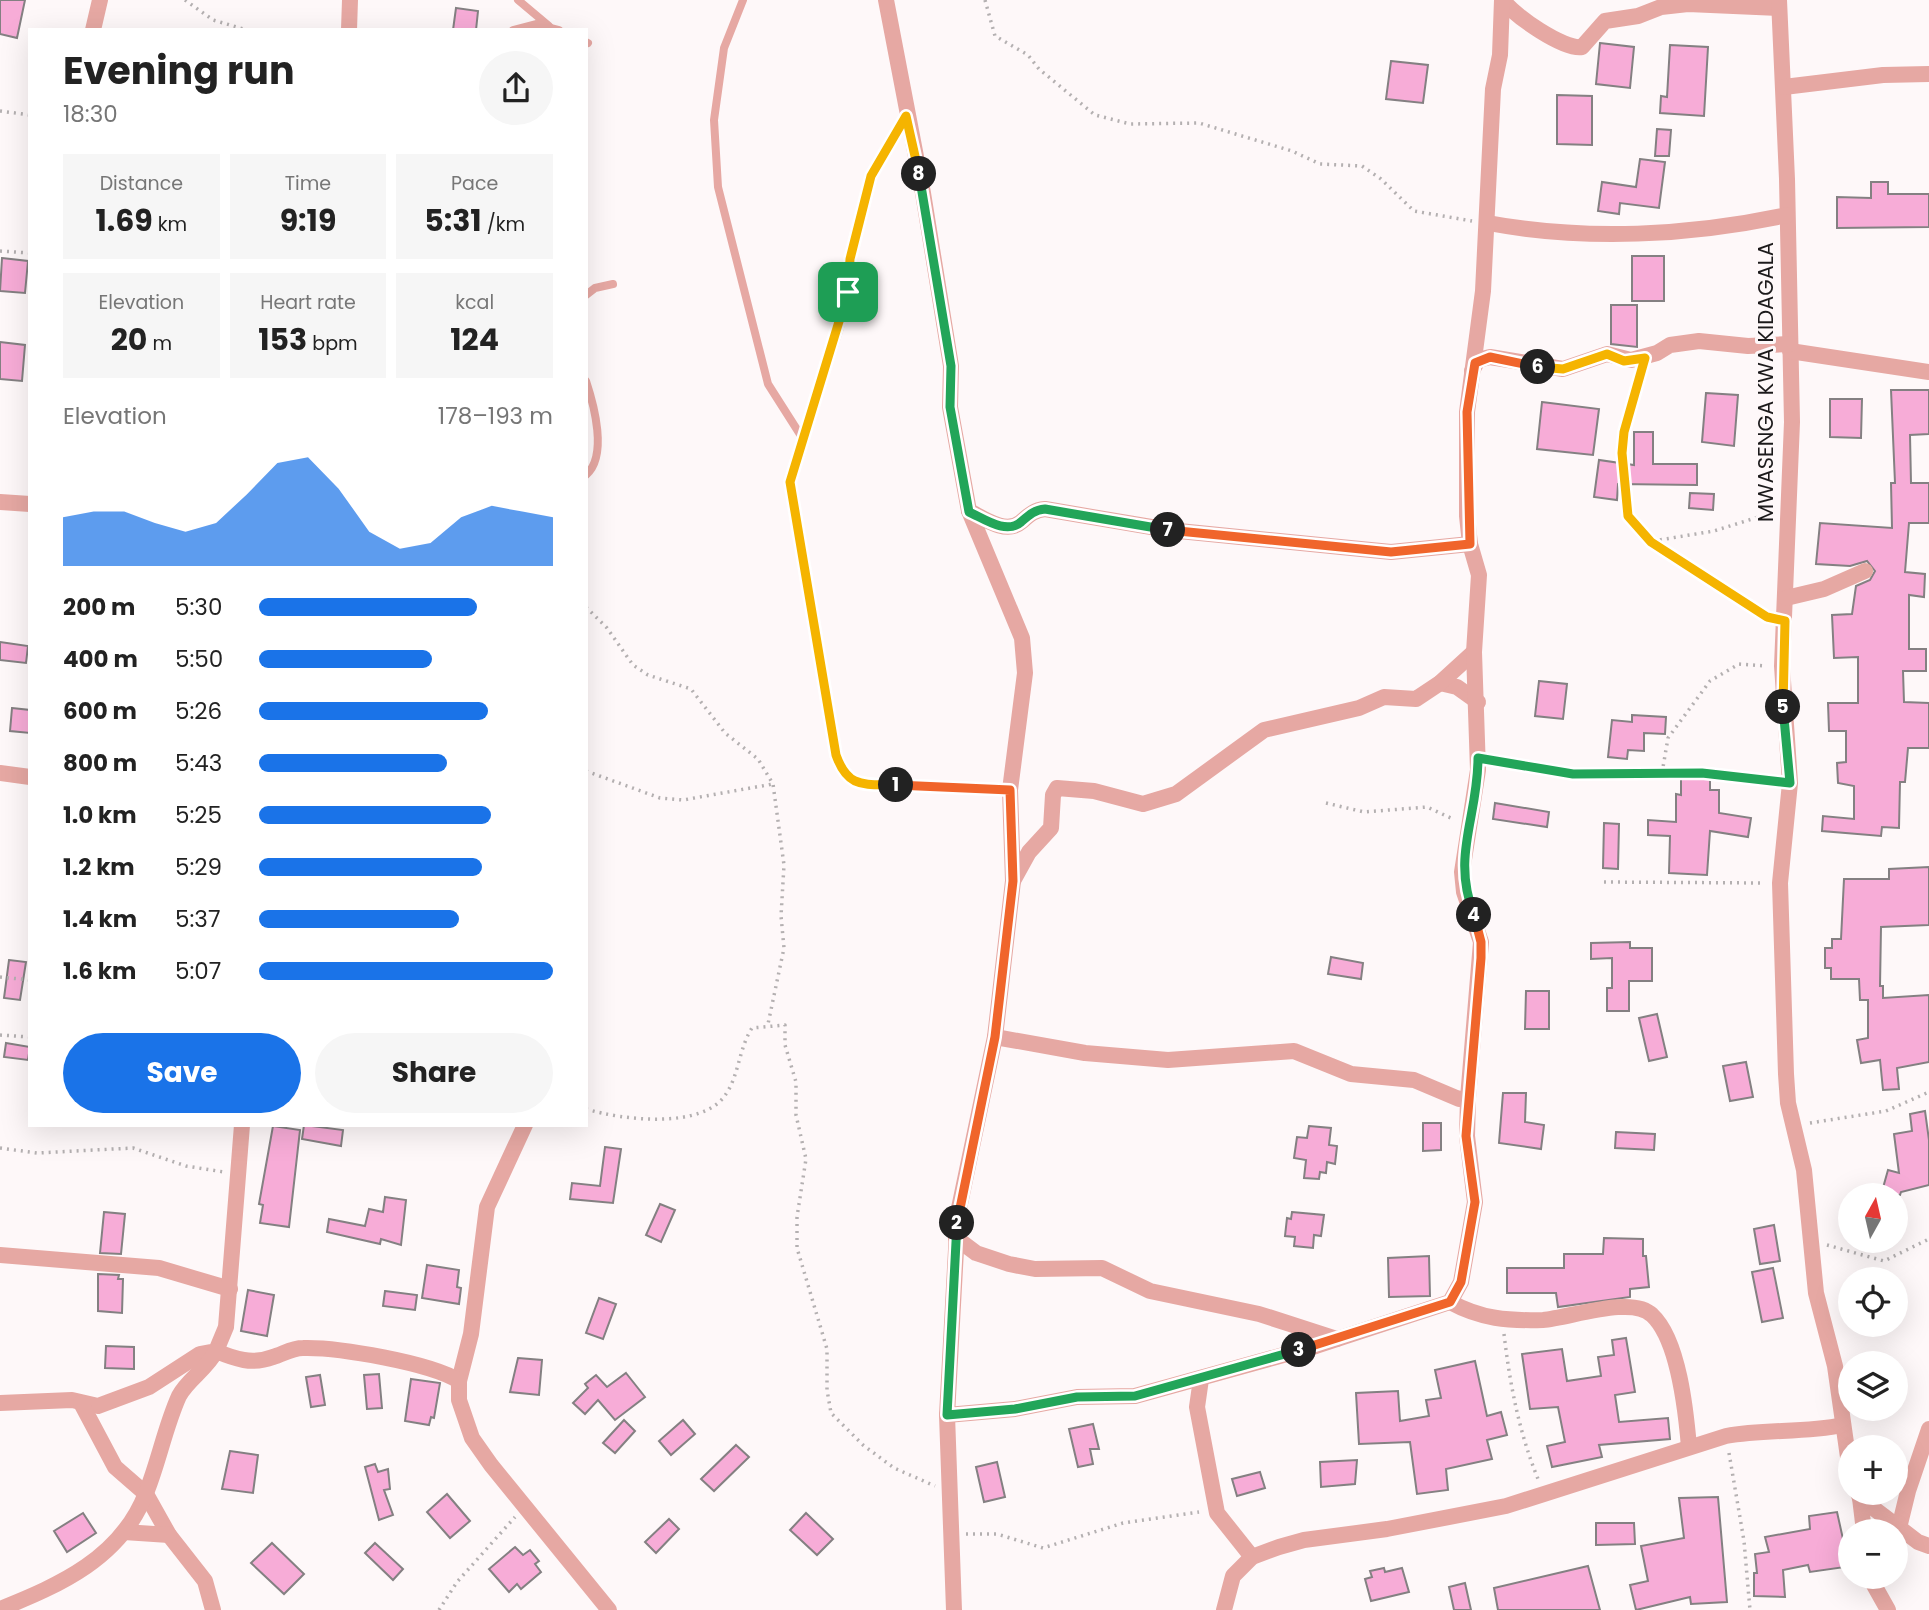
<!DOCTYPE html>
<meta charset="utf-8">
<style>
body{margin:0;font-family:Poppins,sans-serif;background:#f6f6f6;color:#222;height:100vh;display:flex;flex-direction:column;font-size:26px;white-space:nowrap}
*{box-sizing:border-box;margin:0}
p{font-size:23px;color:#767676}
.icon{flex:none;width:38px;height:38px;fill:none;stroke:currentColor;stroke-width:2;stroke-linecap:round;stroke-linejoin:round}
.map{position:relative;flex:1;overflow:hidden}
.drawer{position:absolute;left:28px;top:28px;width:560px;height:1099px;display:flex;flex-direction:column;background:#fff;border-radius:0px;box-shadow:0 7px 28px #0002}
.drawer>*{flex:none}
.needle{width:46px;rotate:8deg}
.controls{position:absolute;left:1838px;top:1183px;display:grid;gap:14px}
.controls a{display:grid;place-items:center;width:70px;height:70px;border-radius:50%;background:#fff;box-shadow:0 7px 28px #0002;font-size:35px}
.pin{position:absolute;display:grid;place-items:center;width:60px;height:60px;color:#fff;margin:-30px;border-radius:14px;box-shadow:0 4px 10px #0006}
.km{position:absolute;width:35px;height:35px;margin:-18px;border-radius:50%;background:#222;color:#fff;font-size:19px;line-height:35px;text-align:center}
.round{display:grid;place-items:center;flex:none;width:74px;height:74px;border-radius:37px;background:#f6f6f6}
.summary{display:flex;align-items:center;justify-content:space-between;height:119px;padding:0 35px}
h1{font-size:38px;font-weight:700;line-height:52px}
.figures{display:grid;grid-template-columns:repeat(3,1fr);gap:10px;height:119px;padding:7px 35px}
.figures div{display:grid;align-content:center;border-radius:0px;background:#f6f6f6;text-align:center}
.figures b{font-size:30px;font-weight:700}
.figures small{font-size:19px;font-weight:400}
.figures p{font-size:19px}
.chart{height:196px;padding:14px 35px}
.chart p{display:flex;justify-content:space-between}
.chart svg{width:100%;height:126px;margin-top:7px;fill:#1a73e8;opacity:.7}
.primary-button{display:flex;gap:14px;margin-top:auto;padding:14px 35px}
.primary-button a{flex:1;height:80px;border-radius:42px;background:#1a73e8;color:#fff;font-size:28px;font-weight:700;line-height:80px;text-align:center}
.primary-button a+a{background:#f6f6f6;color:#222}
ul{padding:0 35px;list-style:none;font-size:23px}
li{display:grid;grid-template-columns:112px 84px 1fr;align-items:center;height:52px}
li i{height:18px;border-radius:9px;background:#1a73e8}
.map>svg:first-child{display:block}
.building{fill:#f7acd7;stroke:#848082;stroke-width:2}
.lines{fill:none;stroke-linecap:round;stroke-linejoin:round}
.path{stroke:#b4b0b1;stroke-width:3.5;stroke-dasharray:2 5;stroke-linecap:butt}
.service{stroke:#e6a8a3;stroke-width:8}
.minor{stroke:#e6a8a3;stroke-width:16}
.split-1-casing{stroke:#fff;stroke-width:14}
.split-2-casing{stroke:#fff;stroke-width:14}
.split-3-casing{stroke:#fff;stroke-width:14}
.split-4-casing{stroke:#fff;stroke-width:14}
.split-5-casing{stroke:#fff;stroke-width:14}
.split-6-casing{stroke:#fff;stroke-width:14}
.split-7-casing{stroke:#fff;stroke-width:14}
.split-8-casing{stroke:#fff;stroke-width:14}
.split-9-casing{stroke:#fff;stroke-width:14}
.split-1{stroke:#f5b400;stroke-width:9}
.split-2{stroke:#f0652b;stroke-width:9}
.split-3{stroke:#22a559;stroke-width:9}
.split-4{stroke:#f0652b;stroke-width:9}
.split-5{stroke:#22a559;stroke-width:9}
.split-6{stroke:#f5b400;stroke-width:9}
.split-7{stroke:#f0652b;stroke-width:9}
.split-8{stroke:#22a559;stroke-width:9}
.split-9{stroke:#f5b400;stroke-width:9}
.labels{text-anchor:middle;stroke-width:6;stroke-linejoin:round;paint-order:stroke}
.street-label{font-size:21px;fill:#1c1a1b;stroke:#fef8f9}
</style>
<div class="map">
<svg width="1929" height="1610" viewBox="0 0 1929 1610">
<rect width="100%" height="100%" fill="#fef8f9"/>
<g class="building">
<path d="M0,0H25L17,38L0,34Z"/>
<path d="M456,8L478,11L476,30H453Z"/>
<path d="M1600,43L1634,47L1630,88L1596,84Z"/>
<path d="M1670,45L1708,47L1704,116L1660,113L1661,96L1667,97Z"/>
<path d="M1391,61L1428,65L1423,103L1386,99Z"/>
<path d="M1557,95L1592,96V145L1557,144Z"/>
<path d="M1657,129L1671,130L1669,156H1655Z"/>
<path d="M1640,159L1665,162L1659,208L1620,203L1619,214L1598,211L1602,182L1636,187Z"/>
<path d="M1871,182H1888V194H1929V227L1837,228V197L1871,198Z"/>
<rect x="1632" y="256" width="32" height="45"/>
<path d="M2,258L28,261L25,293L0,291Z"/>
<path d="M1611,305H1637V347L1611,344Z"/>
<path d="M0,342L25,345L22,381L0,379Z"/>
<path d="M1891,390H1929V434L1910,435L1911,483H1929V523H1909L1905,572L1925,574L1924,597L1909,595V649H1926V671H1903L1904,702L1929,703V748H1908L1905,782H1900L1899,828L1882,827L1881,836L1822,831L1823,816L1854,819V786L1838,783L1837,763L1846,762V731H1829L1828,703H1858V657L1834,658L1832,615L1852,614L1856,586L1870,580L1875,571L1867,561L1850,566L1816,564L1820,523L1892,528L1891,483H1895Z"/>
<path d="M1706,393L1738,395L1734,446L1702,442Z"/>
<path d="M1830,399H1862L1861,438L1830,437Z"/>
<path d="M1542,402L1599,409L1593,455L1537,449Z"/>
<path d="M1634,432H1653V464H1697V485L1618,484L1617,500L1594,497L1599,460L1634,465Z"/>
<path d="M1690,493L1714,494L1713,510L1689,508Z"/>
<path d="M0,642L28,646L26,663L0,660Z"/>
<path d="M1539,681L1567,684L1563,719L1535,716Z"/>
<path d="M12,708L30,710V733L10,731Z"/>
<path d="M1632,715L1666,717L1665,734L1644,733V751L1628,750L1627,759L1608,757L1612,720L1632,722Z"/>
<path d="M1681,779H1710V790H1719V813L1751,818L1748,837L1710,831L1707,875L1669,873L1670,836L1648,835V820L1676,822V794L1681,795Z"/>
<path d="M1495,803L1549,812L1547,827L1493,819Z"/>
<path d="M1604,823L1619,824L1618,869L1603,868Z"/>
<path d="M1929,867V925L1881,927L1880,986H1883V998L1929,995V1062L1897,1068L1899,1089L1883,1090L1880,1060L1861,1063L1857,1040L1868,1038V1000H1860L1859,979H1831V968H1825V948H1832V939H1841L1844,879H1889V869Z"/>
<path d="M1630,942V948H1652V981H1629V1011H1607V988H1612V958L1591,959V943Z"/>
<path d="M1331,957L1363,963L1361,979L1328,974Z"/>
<path d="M9,960L26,962L20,1000L4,998Z"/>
<path d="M1526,991H1549V1029H1525Z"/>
<path d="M1657,1014L1667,1057L1649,1061L1639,1018Z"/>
<path d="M6,1043L30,1047L28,1060L4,1057Z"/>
<path d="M1746,1062L1753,1097L1730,1101L1723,1066Z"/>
<path d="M1503,1093H1526L1525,1122L1544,1125L1541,1149L1499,1143Z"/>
<path d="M1925,1111L1929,1140V1185L1901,1192L1900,1195H1881L1888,1170L1899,1173L1894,1134L1912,1131L1910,1114Z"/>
<path d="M1423,1123H1441V1150L1423,1151Z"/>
<path d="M304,1125L343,1130L341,1146L302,1139Z"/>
<path d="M273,1126L300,1130L289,1227L260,1223L263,1205L259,1204Z"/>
<path d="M1309,1126L1331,1128L1329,1145L1337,1146L1335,1164L1327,1162L1326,1173L1320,1172L1319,1179L1304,1178L1306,1160L1294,1158L1297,1137L1307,1138Z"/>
<path d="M1616,1132L1655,1134L1654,1150L1615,1148Z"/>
<path d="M605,1147L621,1149L613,1203L570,1199L572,1183L600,1186Z"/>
<path d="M385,1197L406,1200L401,1245L381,1239L380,1244L327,1232L329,1219L365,1226L369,1209L383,1212Z"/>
<path d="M660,1204L675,1210L661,1242L646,1235Z"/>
<path d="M104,1212L125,1214L121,1254L100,1253Z"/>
<path d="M1292,1212L1324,1215L1321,1236L1314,1235L1313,1248L1294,1246L1295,1237L1285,1236L1287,1218L1291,1219Z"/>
<path d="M1774,1225L1780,1261L1760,1264L1754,1229Z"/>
<path d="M1604,1238L1643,1239V1256H1646L1649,1287L1630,1289V1297L1558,1307L1556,1293H1507V1268H1564V1254H1603Z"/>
<path d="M1429,1256L1430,1296L1389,1297L1388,1258Z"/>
<path d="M427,1265L459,1270L457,1287L461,1288L459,1304L422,1298Z"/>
<path d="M1773,1268L1783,1318L1762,1322L1752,1272Z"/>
<path d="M98,1274L119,1275L118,1279H123L122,1313L98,1311Z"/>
<path d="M248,1290L274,1295L267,1336L241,1331Z"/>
<path d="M385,1291L417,1295L415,1310L383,1306Z"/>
<path d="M599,1298L616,1304L603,1339L586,1333Z"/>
<path d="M1626,1338L1635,1392L1615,1395L1619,1422L1668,1418L1670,1439L1599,1445L1602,1457L1552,1467L1547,1446L1565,1442L1558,1407L1530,1409L1522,1354L1562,1349L1567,1381L1601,1376L1598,1357L1614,1355L1612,1340Z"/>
<path d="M106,1346L134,1347V1369L105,1368Z"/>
<path d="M518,1358L542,1360L539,1395L510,1392Z"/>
<path d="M1475,1361L1487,1416L1501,1412L1507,1435L1487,1440L1492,1459L1446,1469L1448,1490L1417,1494L1410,1442L1359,1444L1356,1393L1398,1391L1400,1421L1429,1416L1426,1400L1441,1398L1435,1370Z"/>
<path d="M626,1373L645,1397L615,1420L598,1400L585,1414L573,1403L588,1388L585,1384L596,1375L607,1387Z"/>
<path d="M379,1374L382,1408L367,1409L364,1375Z"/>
<path d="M320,1375L325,1405L311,1407L306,1377Z"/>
<path d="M411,1379L440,1383L434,1418L431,1417L429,1425L405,1421Z"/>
<path d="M624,1420L635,1431L615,1453L603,1443Z"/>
<path d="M683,1420L695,1434L671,1455L659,1441Z"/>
<path d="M1093,1424L1099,1449H1090L1093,1464L1078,1467L1069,1429Z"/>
<path d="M736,1445L749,1457L714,1491L701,1479Z"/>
<path d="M230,1451L258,1455L253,1493L222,1489Z"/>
<path d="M1357,1460L1355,1484L1321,1487L1320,1462Z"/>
<path d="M997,1462L1005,1497L984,1502L976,1467Z"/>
<path d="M375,1464L378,1472L388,1469L390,1489L384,1490L393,1515L379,1520L365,1467Z"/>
<path d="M1260,1472L1265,1488L1237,1496L1232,1479Z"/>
<path d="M447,1494L470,1521L450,1538L427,1512Z"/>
<path d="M1718,1497L1727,1602L1691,1604L1690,1597L1636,1610L1630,1585L1648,1581L1641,1546L1684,1538L1679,1498Z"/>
<path d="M1837,1512L1845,1548L1842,1549L1845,1567L1810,1572L1808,1565L1783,1570L1785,1597L1754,1596V1573H1757L1755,1554L1769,1552L1765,1537L1810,1529L1809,1516Z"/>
<path d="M83,1513L96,1533L67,1552L54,1531Z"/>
<path d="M806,1513L833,1539L817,1555L790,1530Z"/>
<path d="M669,1519L679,1529L656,1553L645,1542Z"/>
<path d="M1596,1523H1634L1635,1544L1596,1545Z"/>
<path d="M272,1543L304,1574L284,1594L251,1563Z"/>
<path d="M375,1543L403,1569L393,1580L365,1553Z"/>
<path d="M515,1547L523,1555L530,1550L539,1561L535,1564L541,1572L521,1589L517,1584L509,1592L489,1569Z"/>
<path d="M1588,1566L1600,1610H1498L1494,1588Z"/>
<path d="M1384,1568L1385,1572L1402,1568L1409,1592L1371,1601L1365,1579L1372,1577L1370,1571Z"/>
<path d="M1465,1583L1471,1610H1454L1449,1587Z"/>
</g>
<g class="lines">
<g class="path">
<path d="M185,0L213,20L247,30"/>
<path d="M985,0L995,36L1028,55L1039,69L1095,115L1130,124L1199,123L1292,151L1320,164L1362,166L1381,179L1414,211L1472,221"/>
<path d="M0,111L30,115"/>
<path d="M0,251L30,253"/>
<path d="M1639,376L1624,432L1622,453L1627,517L1651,542L1769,617"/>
<path d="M1653,541L1714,531L1771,513"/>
<path d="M586,607L607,628L633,665L648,675L691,689L725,733L758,759L773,784L784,865L781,916L784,948L768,1024"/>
<path d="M1493,761L1573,774L1702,773L1774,782"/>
<path d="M586,771L660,798L683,800L773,784"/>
<path d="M1662,773L1668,738L1710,681L1739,664L1767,666"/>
<path d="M1326,803L1364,812L1427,807L1453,819"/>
<path d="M1604,882L1764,883"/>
<path d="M0,977L30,980"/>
<path d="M0,1035L30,1037"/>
<path d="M586,1109C622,1120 703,1130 726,1094C739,1075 739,1048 752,1028L785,1025V1045L796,1082V1115L806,1159L797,1217V1248L827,1349V1390L831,1413L863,1445L894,1468L935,1486"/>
<path d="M1810,1123L1886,1111L1929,1092"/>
<path d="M0,1148L37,1153L133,1148L186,1166L224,1172"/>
<path d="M1827,1245L1884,1261L1929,1239"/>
<path d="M1504,1334C1510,1385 1519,1432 1538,1479"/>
<path d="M1729,1453L1744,1541L1750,1610"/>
<path d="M966,1534H997L1043,1548L1123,1523L1199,1512"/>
<path d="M439,1610L457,1582L515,1517"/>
</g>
<g class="service">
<path d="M518,0L549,26"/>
<path d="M743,0L724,48L714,120L718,187L768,384L803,439"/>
<path d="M513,30L536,24L559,30"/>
<path d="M586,42L588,43"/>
<path d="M906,116L871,176L856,230L848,292L840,328L790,482L794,516L836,755C843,775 848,781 869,784L1010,790"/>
<path d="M586,295L595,288L613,284"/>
<path d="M586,381C594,405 608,456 586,475"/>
</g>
<g class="minor">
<path d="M886,0L923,193L951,366L950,407L969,511L1022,638L1025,673L1010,790L1013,881L995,1037L958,1213L947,1415L954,1610"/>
<path d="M1503,0C1514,16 1564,50 1582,47L1605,21L1638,16L1661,7L1688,4L1779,8"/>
<path d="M1779,0L1787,179L1792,422L1782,666L1790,783L1780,883L1786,1074L1788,1103L1804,1170L1816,1293L1835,1366L1850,1471"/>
<path d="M93,30L100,0"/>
<path d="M349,30L350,0"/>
<path d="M1784,87L1883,75L1929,74"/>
<path d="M1488,223C1585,241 1690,236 1787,215"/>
<path d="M1790,351L1929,372"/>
<path d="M1472,371L1478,360L1490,357L1563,369L1607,354L1631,360L1657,353L1670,345L1699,341L1748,346L1790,344"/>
<path d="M0,502L30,504"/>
<path d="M969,511C983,518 1006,535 1021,522C1029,515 1034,510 1045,509L1169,530L1391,552L1470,544"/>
<path d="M1786,598L1824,589L1865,571"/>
<path d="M1440,683L1457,687L1478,702"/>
<path d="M0,773L30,777"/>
<path d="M1013,881L1029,852L1051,828L1053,795L1057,788L1094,791L1143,804L1176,794L1264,730L1359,708L1384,697L1416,699L1440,683L1474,652"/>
<path d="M1468,1098L1481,942L1464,892L1462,872L1478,770L1474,652L1479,575L1470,544L1467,516V412L1483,291L1493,89L1500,55L1502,0"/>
<path d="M525,1125L487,1207L471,1334L459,1381V1400L472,1438L491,1465L609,1610"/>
<path d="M956,1238L976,1253L1009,1264L1035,1269L1102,1268L1150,1291L1259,1314L1337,1339"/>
<path d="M0,1255L159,1268L230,1289"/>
<path d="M1450,1302C1481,1319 1508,1321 1543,1320C1570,1318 1632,1295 1652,1315C1679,1340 1686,1412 1689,1447"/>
<path d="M1201,1379L1197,1407L1217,1513L1252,1557"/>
<path d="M0,1403L72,1400L98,1406L149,1387L200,1354L216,1351L226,1327L242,1125"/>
<path d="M81,1403L115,1467L146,1494L169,1535L205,1581L213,1610"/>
<path d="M947,1415L1015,1409L1077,1397L1135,1396L1316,1346L1450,1302L1461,1282L1475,1202L1467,1136L1468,1098L1459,1099L1414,1080L1351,1074L1294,1051L1168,1060L1085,1053L995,1037"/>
<path d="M1858,1493L1860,1498L1918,1542L1929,1546"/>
<path d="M1860,1498L1864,1531"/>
<path d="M1899,1528L1908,1491L1929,1429"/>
<path d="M124,1532L169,1535"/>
<path d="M1872,1577L1874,1585L1888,1610"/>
<path d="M0,1609C60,1585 121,1558 146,1493C159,1461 165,1427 179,1396C188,1379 207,1369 216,1351C235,1359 252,1365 273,1357C283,1354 292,1348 303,1348C338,1347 431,1363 459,1381"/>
<path d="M1224,1610L1233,1576L1252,1557L1279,1547L1304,1540L1387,1529L1506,1506L1726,1436C1765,1429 1804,1433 1843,1425"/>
</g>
</g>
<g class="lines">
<defs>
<path id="split-1" d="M848,292L790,482L836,755C848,789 864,784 896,785"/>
<path id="split-2" d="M896,785L1010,790L1013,881L995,1037L957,1223"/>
<path id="split-3" d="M957,1223L947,1415L1015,1409L1077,1397L1135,1396L1299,1350"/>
<path id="split-4" d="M1299,1350L1450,1302L1461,1282L1475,1202L1466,1136L1481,958V942L1474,915"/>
<path id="split-5" d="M1474,915C1451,855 1478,818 1478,758L1573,774L1702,773L1790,783L1783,707"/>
<path id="split-6" d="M1538,367L1563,369L1607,354L1624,361L1645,358L1624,432L1622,453L1628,516L1651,542L1767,617L1785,621L1783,707"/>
<path id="split-7" d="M1168,530L1391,552L1470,544L1467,412L1475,363L1490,357L1538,367"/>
<path id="split-8" d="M919,174L951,366L950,407L969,512C983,518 1006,535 1021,522C1029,515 1034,510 1045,509L1168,530"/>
<path id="split-9" d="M848,292L850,259L871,176L906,116L919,174"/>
</defs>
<use href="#split-1" class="split-1-casing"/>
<use href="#split-2" class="split-2-casing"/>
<use href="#split-3" class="split-3-casing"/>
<use href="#split-4" class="split-4-casing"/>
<use href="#split-5" class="split-5-casing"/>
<use href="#split-6" class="split-6-casing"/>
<use href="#split-7" class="split-7-casing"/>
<use href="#split-8" class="split-8-casing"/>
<use href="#split-9" class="split-9-casing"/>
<use href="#split-1" class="split-1"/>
<use href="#split-2" class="split-2"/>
<use href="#split-3" class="split-3"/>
<use href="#split-4" class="split-4"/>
<use href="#split-5" class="split-5"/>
<use href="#split-6" class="split-6"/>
<use href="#split-7" class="split-7"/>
<use href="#split-8" class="split-8"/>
<use href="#split-9" class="split-9"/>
</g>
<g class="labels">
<g class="street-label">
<text transform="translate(1766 382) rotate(-90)" y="7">MWASENGA KWA KIDAGALA</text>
</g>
</g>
</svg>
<div class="controls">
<a><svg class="needle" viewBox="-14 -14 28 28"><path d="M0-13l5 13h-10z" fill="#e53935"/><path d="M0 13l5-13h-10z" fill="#767676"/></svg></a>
<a><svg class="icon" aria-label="locate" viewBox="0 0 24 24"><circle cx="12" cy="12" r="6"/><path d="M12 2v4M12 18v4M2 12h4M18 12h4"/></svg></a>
<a><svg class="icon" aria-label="layers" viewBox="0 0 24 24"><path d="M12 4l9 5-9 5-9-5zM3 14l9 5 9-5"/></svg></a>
<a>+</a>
<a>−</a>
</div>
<div class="pin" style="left:848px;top:292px;background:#1e9e55"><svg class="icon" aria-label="arrive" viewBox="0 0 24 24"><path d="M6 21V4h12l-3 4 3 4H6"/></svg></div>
<b class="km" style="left:896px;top:785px">1</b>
<b class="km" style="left:957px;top:1223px">2</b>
<b class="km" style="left:1299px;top:1350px">3</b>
<b class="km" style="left:1474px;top:915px">4</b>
<b class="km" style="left:1783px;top:707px">5</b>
<b class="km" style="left:1538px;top:367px">6</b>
<b class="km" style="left:1168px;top:530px">7</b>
<b class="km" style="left:919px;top:174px">8</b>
<section class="drawer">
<div class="summary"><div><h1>Evening run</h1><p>18:30</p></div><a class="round"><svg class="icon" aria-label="share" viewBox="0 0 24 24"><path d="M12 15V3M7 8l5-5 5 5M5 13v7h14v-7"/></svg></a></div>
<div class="figures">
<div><p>Distance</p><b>1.69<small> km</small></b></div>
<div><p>Time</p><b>9:19</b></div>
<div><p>Pace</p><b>5:31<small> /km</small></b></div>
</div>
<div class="figures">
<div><p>Elevation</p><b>20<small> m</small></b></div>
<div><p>Heart rate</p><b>153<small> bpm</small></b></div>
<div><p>kcal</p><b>124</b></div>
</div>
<div class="chart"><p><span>Elevation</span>178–193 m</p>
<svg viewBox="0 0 160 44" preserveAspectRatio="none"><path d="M0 44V27L10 25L20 25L30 29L40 32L50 29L60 19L70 8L80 6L90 17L100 32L110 38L120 36L130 27L140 23L150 25L160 27V44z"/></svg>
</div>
<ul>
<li><b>200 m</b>5:30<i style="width:74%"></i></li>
<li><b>400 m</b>5:50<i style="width:59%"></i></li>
<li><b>600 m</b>5:26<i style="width:78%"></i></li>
<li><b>800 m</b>5:43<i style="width:64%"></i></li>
<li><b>1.0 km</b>5:25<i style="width:79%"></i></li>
<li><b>1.2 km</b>5:29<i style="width:76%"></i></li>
<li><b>1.4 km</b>5:37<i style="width:68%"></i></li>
<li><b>1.6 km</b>5:07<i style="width:100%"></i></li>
</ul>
<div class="primary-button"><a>Save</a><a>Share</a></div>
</section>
</div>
